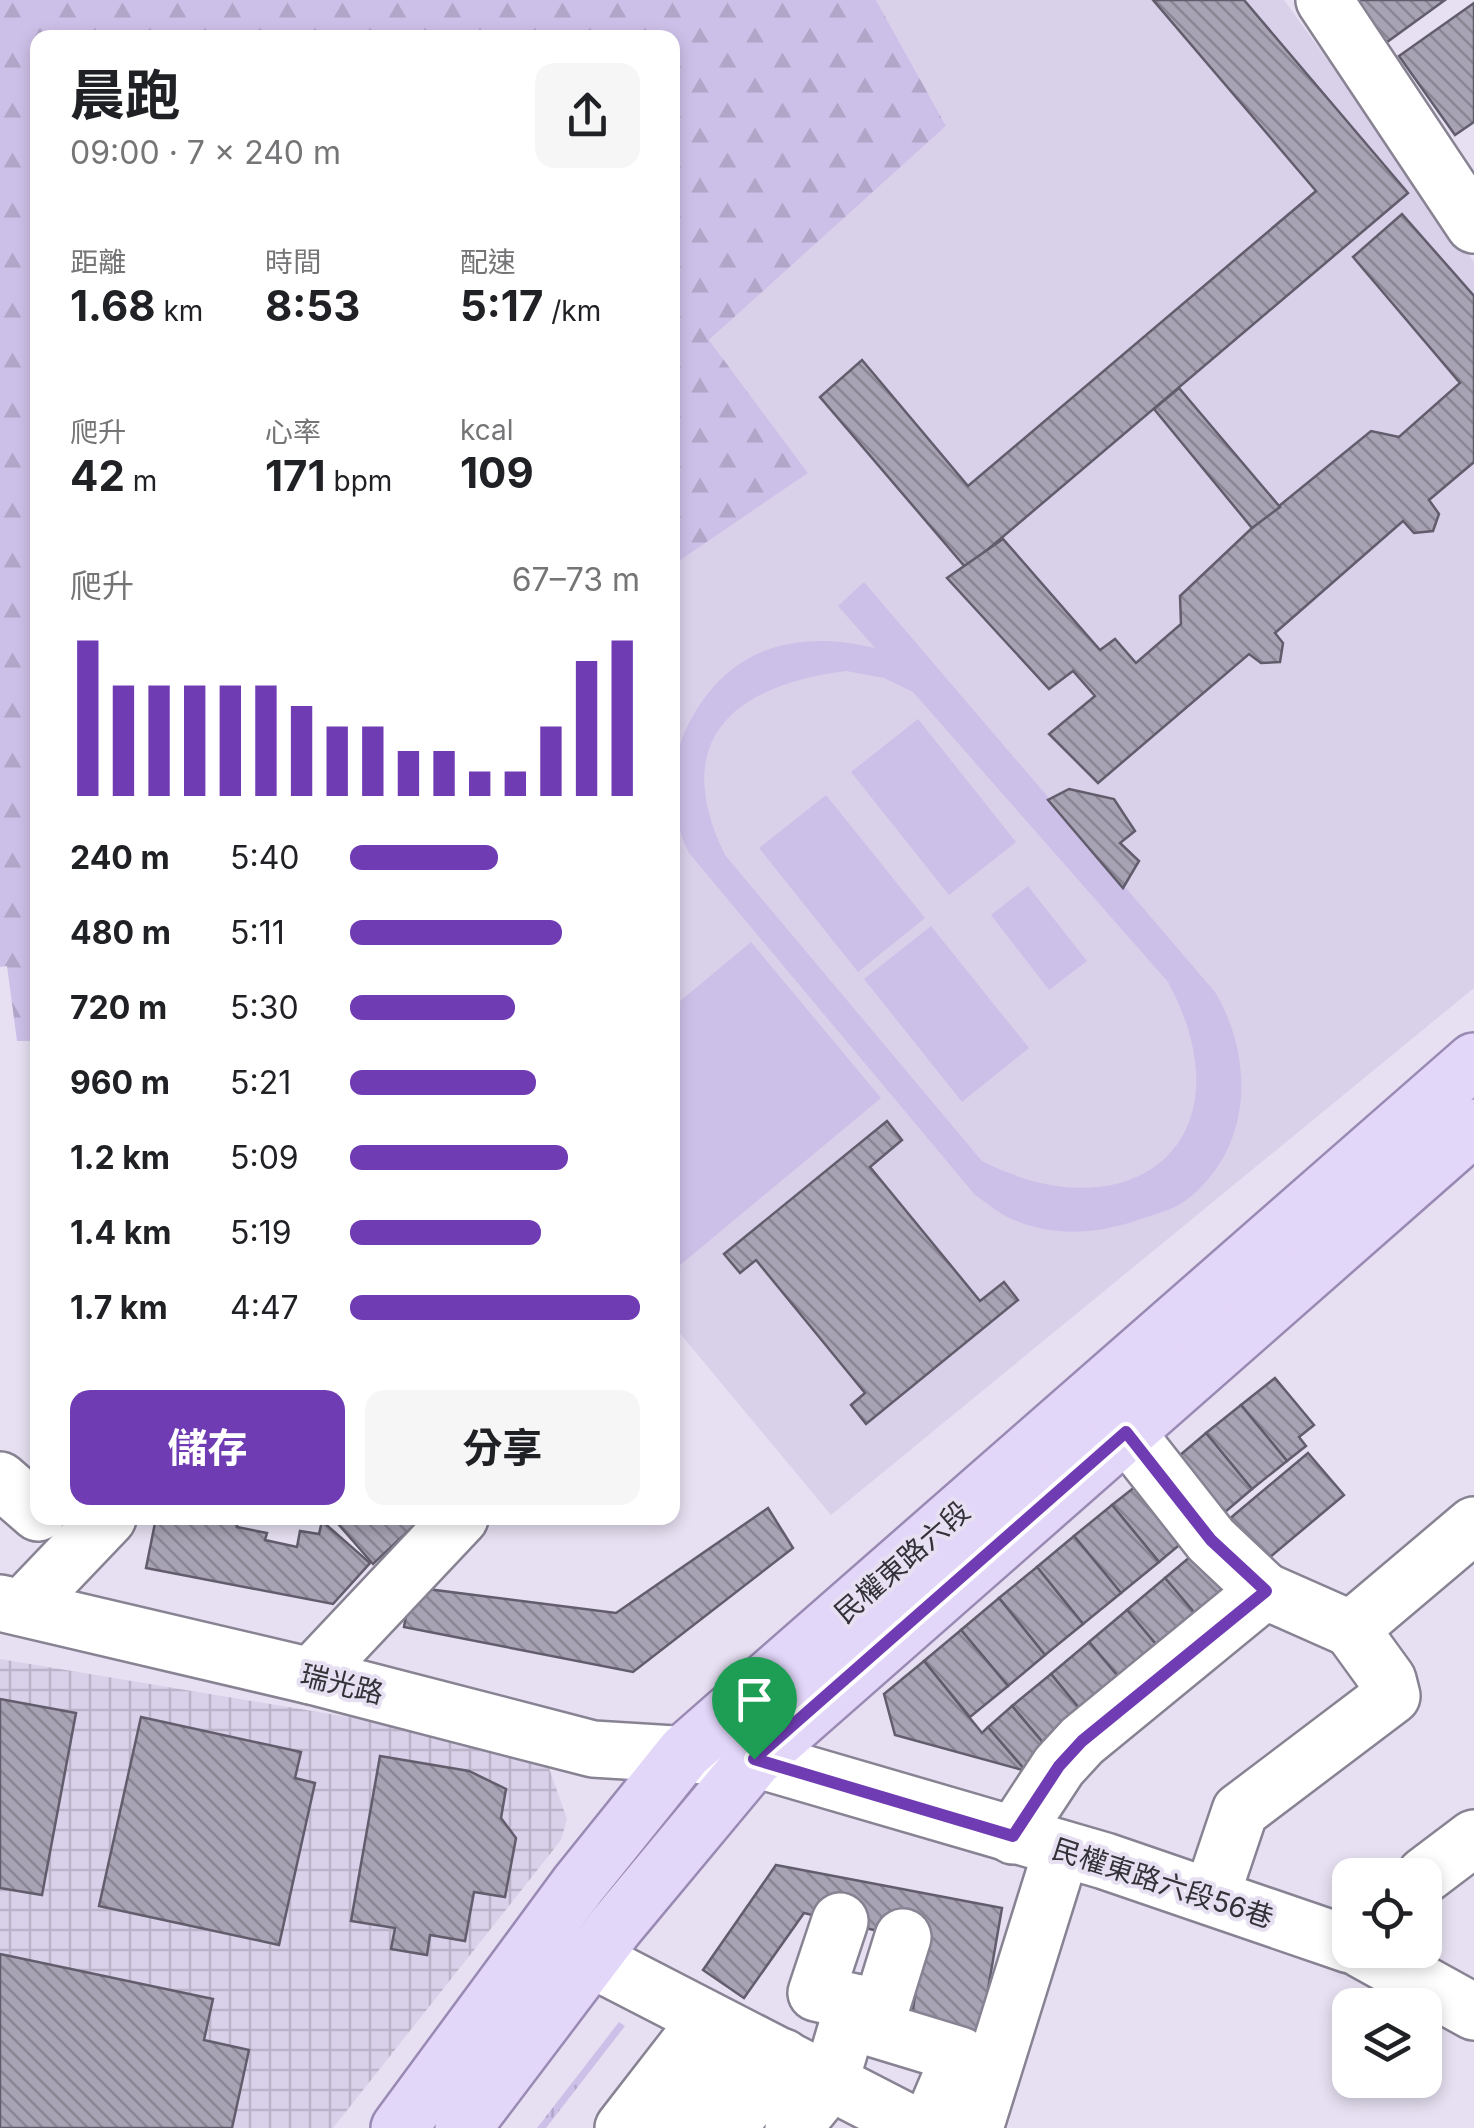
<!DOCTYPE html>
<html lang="zh-TW">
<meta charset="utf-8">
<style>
body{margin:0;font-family:Inter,"Noto Sans TC",sans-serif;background:#f6f6f6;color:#202124;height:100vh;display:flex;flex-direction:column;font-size:38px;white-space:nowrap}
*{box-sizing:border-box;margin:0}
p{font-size:32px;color:#757577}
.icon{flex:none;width:55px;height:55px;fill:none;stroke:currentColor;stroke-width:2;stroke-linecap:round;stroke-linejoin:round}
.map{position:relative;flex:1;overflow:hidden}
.drawer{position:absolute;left:30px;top:30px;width:650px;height:1495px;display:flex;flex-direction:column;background:#fff;border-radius:20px;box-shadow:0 5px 15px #0003}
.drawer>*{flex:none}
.tools{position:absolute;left:1332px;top:1858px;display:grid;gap:20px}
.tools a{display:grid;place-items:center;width:110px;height:110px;border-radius:20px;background:#fff;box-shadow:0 5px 15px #0003;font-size:50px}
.pin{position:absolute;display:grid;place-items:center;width:85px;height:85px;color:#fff;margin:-102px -42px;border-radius:50% 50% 50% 0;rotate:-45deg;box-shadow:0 0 10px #0007}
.pin .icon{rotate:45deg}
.round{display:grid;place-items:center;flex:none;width:105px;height:105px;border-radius:20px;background:#f6f6f6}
.headline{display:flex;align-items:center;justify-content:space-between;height:170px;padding:0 40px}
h1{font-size:55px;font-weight:700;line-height:75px}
.stats{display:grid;grid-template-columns:repeat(3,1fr);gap:15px;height:170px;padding:10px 40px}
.stats div{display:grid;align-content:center}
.stats b{font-size:42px;font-weight:700}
.stats small{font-size:28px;font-weight:400}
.stats p{font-size:28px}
.chart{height:280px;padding:20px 40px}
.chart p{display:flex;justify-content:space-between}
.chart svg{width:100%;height:180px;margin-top:10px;stroke:#703cb3;stroke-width:6}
.primary-button{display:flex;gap:20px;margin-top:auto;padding:20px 40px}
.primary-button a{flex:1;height:115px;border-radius:20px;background:#703cb3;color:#fff;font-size:40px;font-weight:700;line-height:115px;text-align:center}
.primary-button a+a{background:#f6f6f6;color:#202124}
ul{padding:0 40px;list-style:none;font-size:32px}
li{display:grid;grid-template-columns:160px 120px 1fr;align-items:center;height:75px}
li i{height:25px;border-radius:12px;background:#703cb3}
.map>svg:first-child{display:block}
.built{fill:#d9d1ea}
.industrial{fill:url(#industrial-grid)}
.grass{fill:url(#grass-tufts)}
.forest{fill:url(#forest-firs)}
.pitch{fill:#cdc0e8;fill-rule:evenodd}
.building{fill:url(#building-back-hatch);stroke:#625d6c;stroke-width:2.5}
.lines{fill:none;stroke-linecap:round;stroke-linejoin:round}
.minor-casing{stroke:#888393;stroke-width:60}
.major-casing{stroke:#988ab3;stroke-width:60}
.minor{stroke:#fff;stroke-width:55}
.major{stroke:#e2d6f9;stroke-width:55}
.route-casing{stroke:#fff;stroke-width:20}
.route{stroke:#703cb3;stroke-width:12}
.labels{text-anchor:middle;stroke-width:8;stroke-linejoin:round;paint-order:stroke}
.street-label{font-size:28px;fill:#343239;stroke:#e6e0f2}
</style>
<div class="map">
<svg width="1474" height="2128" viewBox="0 0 1474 2128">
<defs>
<pattern id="industrial-grid" width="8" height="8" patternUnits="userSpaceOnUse" patternTransform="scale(2.5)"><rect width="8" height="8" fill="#d9d1ea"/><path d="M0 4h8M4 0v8" fill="none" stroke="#bbb4c9"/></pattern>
<pattern id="grass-tufts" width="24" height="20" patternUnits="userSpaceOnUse" patternTransform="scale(2.5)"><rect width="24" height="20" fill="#cdc0e8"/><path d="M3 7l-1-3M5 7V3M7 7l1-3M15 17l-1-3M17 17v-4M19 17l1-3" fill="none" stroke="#b1a5c8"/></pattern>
<pattern id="forest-firs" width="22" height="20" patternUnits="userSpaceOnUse" patternTransform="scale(2.5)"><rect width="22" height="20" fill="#cdc0e8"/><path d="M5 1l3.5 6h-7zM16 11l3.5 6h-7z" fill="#b1a5c8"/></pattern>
<pattern id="building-back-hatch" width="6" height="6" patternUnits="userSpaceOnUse" patternTransform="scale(2.5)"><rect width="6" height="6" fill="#a8a3b4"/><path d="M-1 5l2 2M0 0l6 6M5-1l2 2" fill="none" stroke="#8a8593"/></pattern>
</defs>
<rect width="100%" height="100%" fill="#e6e0f2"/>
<path class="built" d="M876,0H1284L1474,262V988L831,1515L673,1325L672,565L808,473L709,340L946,126Z"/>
<path class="industrial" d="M0,1659L534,1748L549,1768L567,1819L561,1840L333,2128H0Z"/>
<path class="grass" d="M619,2022L625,2026L546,2128H537Z"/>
<path class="forest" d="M0,0H876L946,126L709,340L808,473L673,565L672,38H38L37,1041H17L7,966L0,967Z"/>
<g class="pitch">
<path d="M864,582L1215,992C1255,1059 1253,1150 1185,1201C1171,1211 1151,1215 1135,1221C1095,1234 1054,1237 1014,1220C1000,1215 987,1203 975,1195L689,853C670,814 666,776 684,734C720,652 789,627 875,648L838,606ZM846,671L884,678L913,692L1168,982C1253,1140 1133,1238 982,1161L725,855C668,739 735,685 846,671Z"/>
<path d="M918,719L1016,842L949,895L851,772Z"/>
<path d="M826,795L925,918L858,972L759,848Z"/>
<path d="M1028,886L1087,961L1049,990L991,915Z"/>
<path d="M931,926L1029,1048L962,1102L864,979Z"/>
<path d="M751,942L881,1098L673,1271V1007Z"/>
</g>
<g class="building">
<path d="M1153,0H1244L1408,193L966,568L820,397L862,360L968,486L1316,191Z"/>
<path d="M1351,0H1445L1383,45Z"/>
<path d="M1474,3V122L1455,135L1399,56Z"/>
<path d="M1402,214L1474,296V462L1429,500L1439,514L1433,531L1414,533L1403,521L1275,633L1283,643L1280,662L1261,663L1249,654L1098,783L1049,734L1095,696L1073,671L1049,689L947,578L1003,539L1100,650L1115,639L1136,663L1181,624L1180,596L1252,528L1371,431L1399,437L1460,383L1353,257Z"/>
<path d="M1179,388L1280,507L1252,528L1154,409Z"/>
<path d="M1069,789L1114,799L1135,831L1120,843L1139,861L1123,888L1048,800Z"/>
<path d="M887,1121L902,1140L870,1167L980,1301L1004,1282L1018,1300L866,1424L851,1405L865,1393L756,1260L740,1273L724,1254Z"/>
<path d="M1275,1378L1314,1425L1299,1437L1306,1446L1287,1461L1241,1405Z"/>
<path d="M1241,1405L1287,1461L1252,1489L1206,1433Z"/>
<path d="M1206,1433L1252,1489L1218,1518L1172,1462Z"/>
<path d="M1308,1453L1344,1495L1257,1568L1221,1526Z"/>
<path d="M1150,1475L1196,1531L1159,1562L1112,1505Z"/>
<path d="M1112,1505L1159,1562L1121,1593L1074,1536Z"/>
<path d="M768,1508L793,1548L633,1672L404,1627L411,1587L616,1613Z"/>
<path d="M156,1518L238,1521L237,1527L267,1533L265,1540L297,1547L300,1531L319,1534L322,1521L370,1563L333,1604L146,1568Z"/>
<path d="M333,1518H422L373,1564Z"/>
<path d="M1074,1536L1121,1593L1083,1624L1037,1567Z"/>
<path d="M1203,1546L1241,1591L1203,1623L1165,1578Z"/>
<path d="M1037,1567L1083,1624L1045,1655L999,1598Z"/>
<path d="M1165,1578L1203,1623L1165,1655L1127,1610Z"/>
<path d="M999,1598L1045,1655L1008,1686L961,1630Z"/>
<path d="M1127,1610L1165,1655L1127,1687L1089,1642Z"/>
<path d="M961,1630L1008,1686L970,1717L924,1661Z"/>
<path d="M1089,1642L1127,1687L1088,1719L1051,1674Z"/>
<path d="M924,1661L982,1733L988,1727L1026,1771L895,1735L884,1694Z"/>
<path d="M1051,1674L1088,1719L1050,1751L1012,1706Z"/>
<path d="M0,1699L76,1713L42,1895L0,1888Z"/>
<path d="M1012,1706L1050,1751L1026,1771L988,1727Z"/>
<path d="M141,1717L301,1752L295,1778L315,1783L279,1945L99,1906Z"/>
<path d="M380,1756L469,1771L506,1789L501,1818L516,1838L505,1897L474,1892L465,1941L430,1935L427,1955L391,1949L395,1928L351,1921Z"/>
<path d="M776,1865L1002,1908L983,2018L977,2031L912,2016L923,1942L804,1913L744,1998L703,1970Z"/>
<path d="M0,1954L213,1999L204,2040L249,2050L232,2128H0Z"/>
</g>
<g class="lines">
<defs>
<g id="minor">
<path d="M1324,0L1474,225"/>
<path d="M1126,1432L1211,1540L1265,1591"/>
<path d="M0,1480L38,1513"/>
<path d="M0,1603L311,1676L593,1749L755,1759L1105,1861L1350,1945"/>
<path d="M23,1607L108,1518"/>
<path d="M311,1676L460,1518"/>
<path d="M1013,1836L1059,1766L1082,1741L1265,1591L1351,1629L1474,1525"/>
<path d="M1425,1875L1474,1838"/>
<path d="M1211,1897L1240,1811L1392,1696L1388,1680L1351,1629"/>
<path d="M840,1921L816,1993L854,2002"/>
<path d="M1362,1950L1474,2012"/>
<path d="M591,1959L919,2128"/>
<path d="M848,2021L960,2055L929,2128"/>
<path d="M623,2128L706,2021"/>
<path d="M677,2128L744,2039"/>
<path d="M728,2128L783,2057"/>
<path d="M793,2128L830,2083L854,2002L881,2008L903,1937"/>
<path d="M975,2128L1062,1849"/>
</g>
<g id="major">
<path d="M399,2128L578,1885L685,1752L1474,1061"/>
<path d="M463,2128L616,1926L755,1759L1474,1127"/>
</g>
</defs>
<use href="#minor" class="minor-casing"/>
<use href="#major" class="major-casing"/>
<use href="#minor" class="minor"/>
<use href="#major" class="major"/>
</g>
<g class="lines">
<defs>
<path id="route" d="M1126,1432L1211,1540L1266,1591L1082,1741L1059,1766L1013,1836L754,1759Z"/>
</defs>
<use href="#route" class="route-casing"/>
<use href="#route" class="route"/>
</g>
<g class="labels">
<g class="street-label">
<text transform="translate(902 1562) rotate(-41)" y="10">民權東路六段</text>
<text transform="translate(342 1684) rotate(14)" y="10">瑞光路</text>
<text transform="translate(1163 1883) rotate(18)" y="10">民權東路六段56巷</text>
</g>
</g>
</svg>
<div class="tools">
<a><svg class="icon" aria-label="locate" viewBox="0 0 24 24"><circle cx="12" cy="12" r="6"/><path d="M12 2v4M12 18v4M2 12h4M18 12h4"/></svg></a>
<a><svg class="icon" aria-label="layers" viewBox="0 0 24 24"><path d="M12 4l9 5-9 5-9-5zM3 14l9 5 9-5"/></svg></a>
</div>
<div class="pin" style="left:754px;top:1759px;background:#1e9e55"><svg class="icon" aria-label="arrive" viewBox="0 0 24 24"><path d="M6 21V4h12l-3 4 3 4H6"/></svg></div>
<section class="drawer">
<div class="headline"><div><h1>晨跑</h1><p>09:00 · 7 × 240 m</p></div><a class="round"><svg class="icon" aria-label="share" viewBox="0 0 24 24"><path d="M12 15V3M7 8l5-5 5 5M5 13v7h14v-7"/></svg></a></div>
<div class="stats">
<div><p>距離</p><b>1.68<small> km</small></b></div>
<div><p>時間</p><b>8:53</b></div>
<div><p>配速</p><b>5:17<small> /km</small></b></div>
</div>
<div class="stats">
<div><p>爬升</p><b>42<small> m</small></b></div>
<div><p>心率</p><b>171<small> bpm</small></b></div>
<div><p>kcal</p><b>109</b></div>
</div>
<div class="chart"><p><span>爬升</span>67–73 m</p>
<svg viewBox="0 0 160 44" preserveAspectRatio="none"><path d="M5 44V6M15 44V17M25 44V17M35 44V17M45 44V17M55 44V17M65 44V22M75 44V27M85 44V27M95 44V33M105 44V33M115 44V38M125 44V38M135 44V27M145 44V11M155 44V6"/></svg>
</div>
<ul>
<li><b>240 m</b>5:40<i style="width:51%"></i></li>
<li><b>480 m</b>5:11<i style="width:73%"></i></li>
<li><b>720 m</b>5:30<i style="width:57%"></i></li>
<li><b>960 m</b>5:21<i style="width:64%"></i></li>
<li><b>1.2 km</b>5:09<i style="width:75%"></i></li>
<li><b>1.4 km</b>5:19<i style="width:66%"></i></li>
<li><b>1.7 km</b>4:47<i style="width:100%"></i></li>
</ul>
<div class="primary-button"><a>儲存</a><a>分享</a></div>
</section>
</div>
